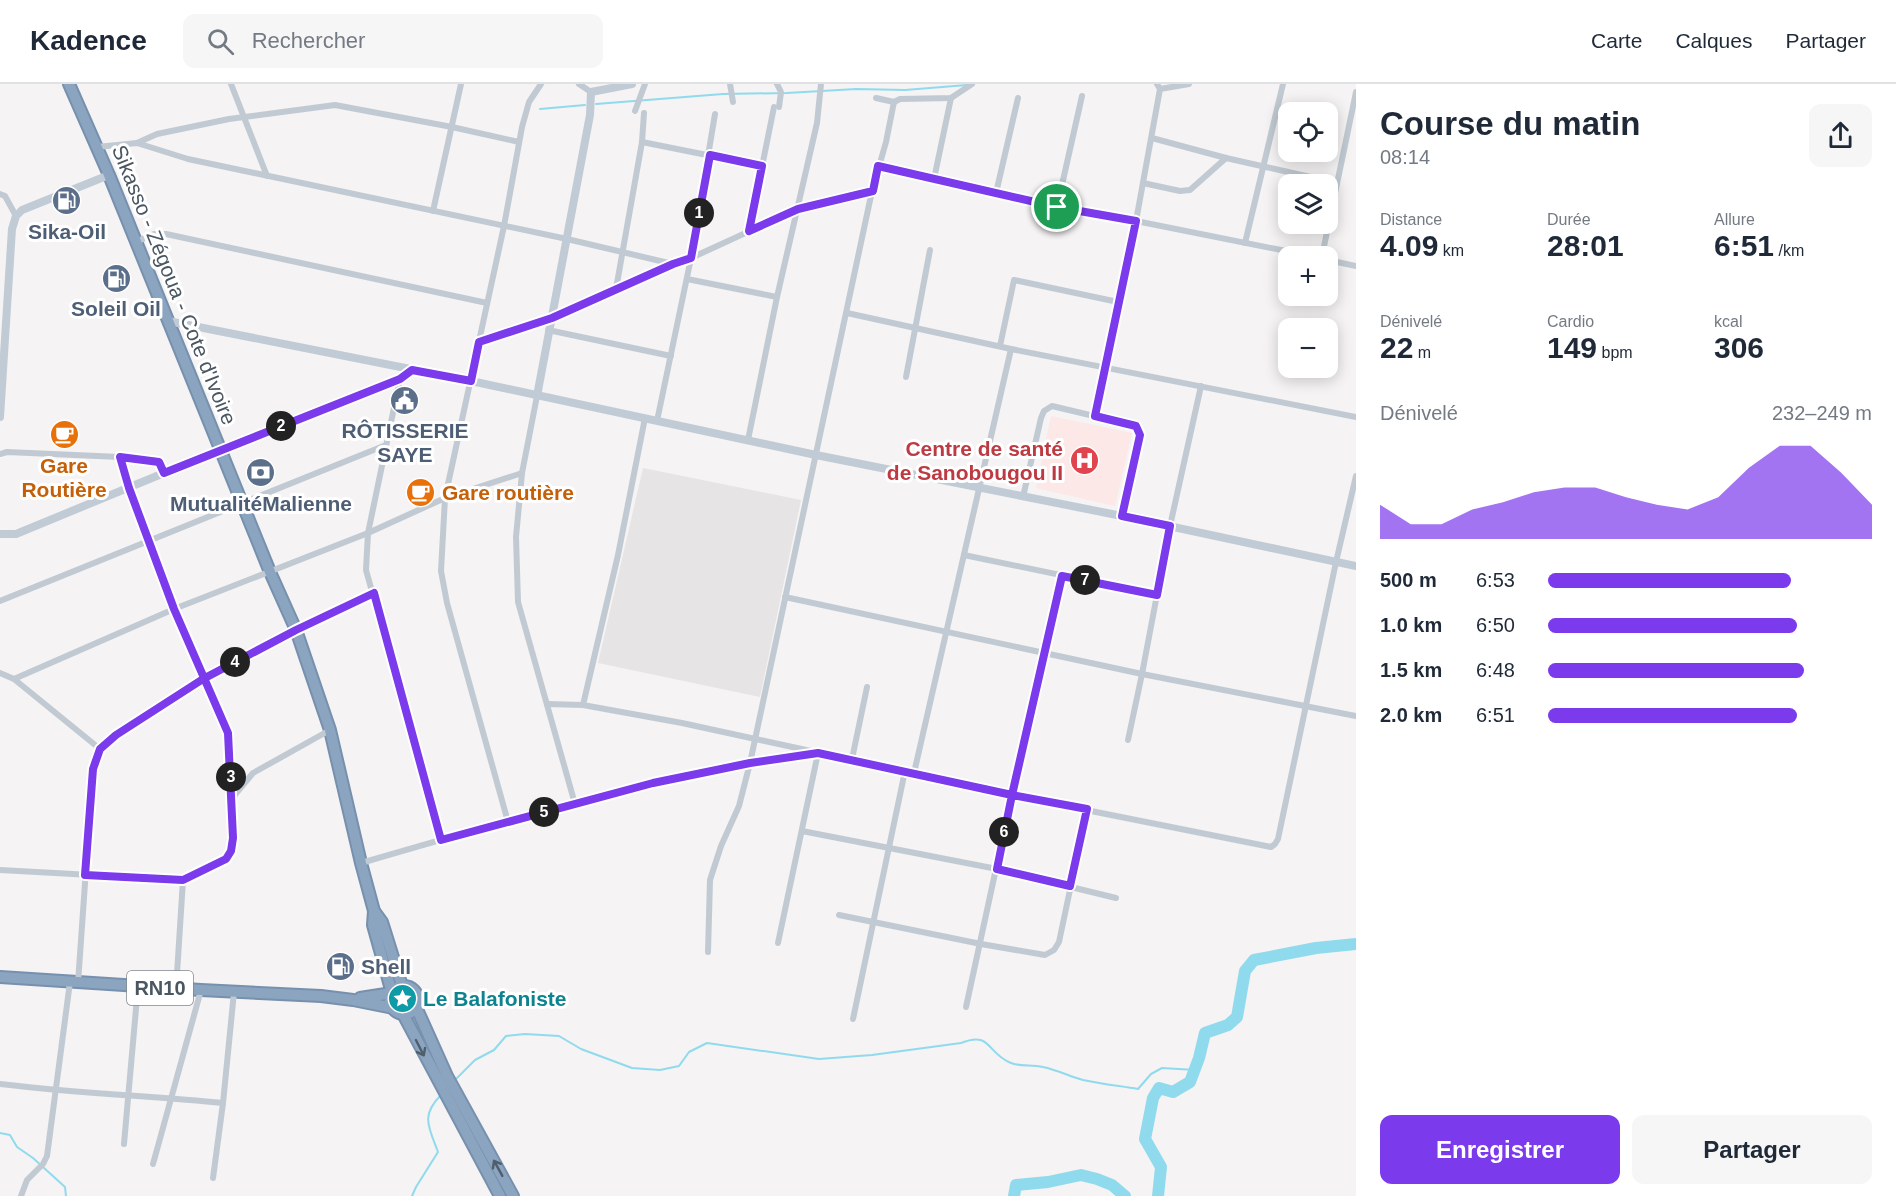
<!DOCTYPE html>
<html lang="fr">
<meta charset="utf-8">
<style>
body{margin:0;font-family:Arial,sans-serif;background:#f6f6f7;color:#1f2937;height:100vh;display:flex;flex-direction:column;font-size:22px;white-space:nowrap}
*{box-sizing:border-box;margin:0}
p{font-size:20px;color:#747a83}
.icon{flex:none;width:33px;height:33px;fill:none;stroke:currentColor;stroke-width:2;stroke-linecap:round;stroke-linejoin:round}
.map{position:relative;flex:1;overflow:hidden}
.sheet{display:flex;flex-direction:column;background:#fff;width:540px}
.sheet>*{flex:none}
.buttons{position:absolute;left:1278px;top:18px;display:grid;gap:12px}
.buttons a{display:grid;place-items:center;width:60px;height:60px;border-radius:12px;background:#fff;box-shadow:0 3px 15px #0003;font-size:30px}
.pin{position:absolute;display:grid;place-items:center;width:51px;height:51px;color:#fff;margin:-26px;border:3px solid #fff;border-radius:50%;box-shadow:0 2px 6px #0007}
.km{position:absolute;width:30px;height:30px;margin:-15px;border-radius:50%;background:#222;color:#fff;font-size:16px;line-height:30px;text-align:center}
.round{display:grid;place-items:center;flex:none;width:63px;height:63px;border-radius:12px;background:#f6f6f7}
.summary{display:flex;align-items:center;justify-content:space-between;height:102px;padding:0 24px}
h1{font-size:33px;font-weight:800;line-height:45px}
.metrics{display:grid;grid-template-columns:repeat(3,1fr);gap:9px;height:102px;padding:6px 24px}
.metrics div{display:grid;align-content:center}
.metrics b{font-size:30px;font-weight:800}
.metrics small{font-size:16px;font-weight:400}
.metrics p{font-size:16px}
.chart{height:168px;padding:12px 24px}
.chart p{display:flex;justify-content:space-between}
.chart svg{width:100%;height:108px;margin-top:6px;fill:#7c3aed;opacity:.7}
.cta{display:flex;gap:12px;margin-top:auto;padding:12px 24px}
.cta a{flex:1;height:69px;border-radius:12px;background:#7c3aed;color:#fff;font-size:24px;font-weight:800;line-height:69px;text-align:center}
.cta a+a{background:#f6f6f7;color:#1f2937}
ul{padding:0 24px;list-style:none;font-size:20px}
li{display:grid;grid-template-columns:96px 72px 1fr;align-items:center;height:45px}
li i{height:15px;border-radius:8px;background:#7c3aed}
header{display:flex;align-items:center;gap:36px;box-sizing:border-box;height:84px;padding:0 30px;background:#fff;border-bottom:2px solid #e0e1e3}
header strong{font-size:28px}
nav{display:flex;gap:33px;margin-inline-start:auto;font-size:21px}
.search{width:420px;height:54px;background:#f6f6f7;display:flex;align-items:center;gap:15px;box-sizing:border-box;padding:0 21px;border-radius:12px;color:#747a83;font-size:22px}
main{display:flex;flex:1;min-height:0}
.map>svg:first-child{display:block}
.education{fill:#e6e4e5}
.medical{fill:#fce8e6}
.lines{fill:none;stroke-linecap:round;stroke-linejoin:round}
.stream{stroke:#90daee;stroke-width:2}
.river{stroke:#90daee;stroke-width:12}
.highway-casing{stroke:#7690ad;stroke-width:14}
.street{stroke:#c1cad2;stroke-width:6}
.secondary{stroke:#c1cbd6;stroke-width:8}
.highway{stroke:#8ba5c1;stroke-width:10}
.oneway{stroke:#505e6b}
.route-casing{stroke:#fff;stroke-width:12}
.route{stroke:#7c3aed;stroke-width:8}
.labels{text-anchor:middle;stroke-width:6;stroke-linejoin:round;paint-order:stroke}
.shield{fill:#fff;stroke:#808990;stroke-width:1.5}
.shield-label{font-size:20px;font-weight:bold;fill:#4a5661}
.service-label{font-size:21px;font-weight:bold;fill:#4e5e75;stroke:#fff}
.street-label{font-size:21px;fill:#4a5661;stroke:#fff}
.health-label{font-size:21px;font-weight:bold;fill:#be3a42;stroke:#fff;text-anchor:end}
.food-label{font-size:21px;font-weight:bold;fill:#c56008;stroke:#fff}
.culture-label{font-size:21px;font-weight:bold;fill:#0d838f;stroke:#fff;text-anchor:start}
</style>
<header>
<strong>Kadence</strong>
<div class="search"><svg class="icon" aria-label="search" viewBox="0 0 24 24"><circle cx="10" cy="10" r="6"/><path d="M15 15l6 6"/></svg>Rechercher</div>
<nav><a>Carte</a><a>Calques</a><a>Partager</a></nav>
</header>
<main>
<div class="map">
<svg width="1356" height="1112" viewBox="0 0 1356 1112">
<rect width="100%" height="100%" fill="#f5f3f3"/>
<path class="education" d="M643,384L801,416L760,613L598,579Z"/>
<path class="medical" d="M1051,332L1132,349L1115,422L1036,404Z"/>
<g class="lines">
<g class="stream">
<path d="M596,20L723,10L787,9L856,5L905,6L967,1"/>
<path d="M540,25L585,21"/>
<path d="M453,998L475,976L494,966L506,952L525,950L559,952L581,965L632,984L660,986L679,982L689,968L707,959L819,975L872,971L961,959C992,947 986,969 1011,979C1021,983 1032,980 1043,983C1057,986 1069,992 1083,996C1101,1000 1120,1002 1138,1005L1151,990L1162,984L1195,986"/>
<path d="M0,1049L10,1051L17,1063L33,1074L65,1103L66,1112"/>
<path d="M412,1112L416,1103L438,1068C429,1043 420,1032 441,1011"/>
</g>
<g class="river">
<path d="M1014,1112L1016,1101L1048,1098L1081,1091L1097,1095L1112,1101L1125,1112"/>
<path d="M1158,1112L1161,1083L1145,1055L1153,1014L1159,1004L1173,1008L1190,998L1199,974L1205,949L1228,941L1237,933L1245,887L1254,876L1316,864L1356,860"/>
</g>
<defs>
<g id="highway">
<path d="M69,0L109,91L270,488L296,546L330,646L361,779L374,827L382,838L402,902"/>
<path d="M0,893L201,906L321,912L353,916L393,924"/>
<circle cx="404" cy="916" r="14"/>
<path d="M360,914L392,909L373,841L374,827"/>
<path d="M416,923L447,992L513,1112"/>
<path d="M403,930L500,1112"/>
</g>
</defs>
<use href="#highway" class="highway-casing"/>
<g class="street">
<path d="M231,0L267,92"/>
<path d="M579,0L591,8"/>
<path d="M730,0L733,18"/>
<path d="M777,0L781,8L779,23"/>
<path d="M1160,5L1189,0"/>
<path d="M876,14L894,18L900,15L951,14L972,0"/>
<path d="M635,27L645,0"/>
<path d="M1152,54L1226,74L1337,99"/>
<path d="M642,58L762,82"/>
<path d="M137,59L157,50L229,35L335,21L452,43L519,58"/>
<path d="M97,63L137,59L188,75L567,155L673,180"/>
<path d="M878,83L1057,123L1136,137L1311,172"/>
<path d="M934,95L951,14"/>
<path d="M1143,99L1180,107L1190,106L1226,74"/>
<path d="M996,109L1018,14"/>
<path d="M0,110L5,112L16,132"/>
<path d="M1057,123L1082,12"/>
<path d="M433,127L461,0"/>
<path d="M749,147L774,23"/>
<path d="M136,158L154,150H166L487,219"/>
<path d="M1245,159L1283,0"/>
<path d="M1322,172L1356,8"/>
<path d="M1328,176L1356,182"/>
<path d="M687,195L777,213"/>
<path d="M616,205L642,58L644,29"/>
<path d="M847,229L1011,265L1356,333"/>
<path d="M548,246L671,272"/>
<path d="M479,258L552,234L673,180L691,174L798,125L872,107"/>
<path d="M1000,262L1014,196L1118,218"/>
<path d="M906,293L930,166"/>
<path d="M400,295L368,449L366,486L441,756"/>
<path d="M537,312L522,389L516,453L518,518L575,720"/>
<path d="M1095,332L1136,137L1160,5L1157,0"/>
<path d="M657,337L691,174L715,30"/>
<path d="M748,356L777,213L817,39L821,0"/>
<path d="M0,370L7,368L120,373L159,379L164,389"/>
<path d="M1023,413L1041,334L1044,327L1052,322L1136,342L1140,351L1122,432"/>
<path d="M964,471L1157,511"/>
<path d="M785,513L1142,590L1356,632"/>
<path d="M0,517L386,361"/>
<path d="M0,589L14,595L100,665"/>
<path d="M14,595L174,525L368,449L445,414L522,389"/>
<path d="M547,620L583,621L682,639L1036,716L1271,763L1275,760L1278,755L1336,478L1356,392"/>
<path d="M583,621L618,471L645,334"/>
<path d="M1128,656L1142,590L1170,442L1201,302"/>
<path d="M852,675L867,603"/>
<path d="M914,689L1011,265"/>
<path d="M233,713L253,689L330,646"/>
<path d="M508,738L447,519L441,487L445,414L504,142L522,43L529,18L541,0"/>
<path d="M802,747L997,785L1116,814"/>
<path d="M361,779C511,735 663,692 818,669L778,859"/>
<path d="M0,786L183,796L226,775L231,767L233,754L232,714L228,649L203,595L174,525L129,403L120,373"/>
<path d="M839,831L981,860L1045,871L1054,866L1059,858L1087,725"/>
<path d="M708,868L710,796L721,762L739,722L750,679L872,107L886,58L894,18"/>
<path d="M78,899L93,685L100,665L116,651L203,595L296,546L373,509"/>
<path d="M176,905L183,796"/>
<path d="M966,923L1012,711L1062,492"/>
<path d="M853,935L905,687"/>
<path d="M0,1000C74,1009 149,1012 223,1019"/>
<path d="M124,1060L138,902"/>
<path d="M153,1080L201,906"/>
<path d="M213,1094L223,1019L234,908"/>
<path d="M21,1112L27,1096L43,1080L47,1072L70,898"/>
</g>
<g class="secondary">
<path d="M168,237L471,297L816,371L1122,432L1356,482"/>
<path d="M537,312L590,31L591,8L632,0"/>
<path d="M0,333L12,145L16,132L22,126L109,91"/>
<path d="M0,450H16L164,389L400,295L412,286"/>
</g>
<use href="#highway" class="highway"/>
</g>
<defs><path id="oneway-shaft" d="M-6 0H5M1.5-3L5.5 0L1.5 3" fill="none" stroke-width="1.6" stroke-linecap="round" stroke-linejoin="round" transform="scale(1.5)"/></defs>
<g class="oneway">
<use href="#oneway-shaft" transform="translate(420 964) rotate(63)"/>
<use href="#oneway-shaft" transform="translate(498 1084) rotate(-119)"/>
</g>
<g class="lines">
<defs>
<path id="route" d="M1057,123L878,82L873,107L798,125L749,147L762,82L710,71L691,174L673,180L552,234L479,258L471,297L412,286L400,295L164,389L159,378L120,373L129,404L174,525L228,649L233,754L231,767L226,775L183,796L85,791L93,685L100,665L116,651L203,595L296,546L374,509L441,756L653,699L750,679L818,669L1012,711L997,785L1070,802L1087,725L1012,711L1062,492L1157,511L1170,442L1122,432L1140,351L1136,342L1095,332L1136,137L1057,123"/>
</defs>
<use href="#route" class="route-casing"/>
<use href="#route" class="route"/>
</g>
<defs>
<symbol id="fuel-disc" viewBox="-11 -11 22 22"><circle r="9.5" fill="#5c6f8a" stroke="#fff"/><path d="M-5.5-6h7V0h2V4h1.3V-2.5L3-4.5l.8-.8L6-3V5H2.5V1h-1V6h-7ZM-4.2-4.7v3.2H.2V-4.7Z" fill="#fff"/></symbol>
<symbol id="civic-disc" viewBox="-11 -11 22 22"><circle r="9.5" fill="#5c6f8a" stroke="#fff"/><path d="M-.6-6.5H3V-4.5H.6V-3L4-1V1h2V6H-6V1h2V-1L-.6-3ZM-1.2 2.5V6h2.4V2.5Z" fill="#fff"/></symbol>
<symbol id="cafe-disc" viewBox="-11 -11 22 22"><circle r="9.5" fill="#e8710a" stroke="#fff"/><path d="M-5.5-4.5H6V0H3Q3 3.5 0 3.5H-2.5Q-5.5 3.5-5.5 0ZM3-3.2v2h1.7v-2ZM-6 4.5H4V6H-6Z" fill="#fff"/></symbol>
<symbol id="hospital-disc" viewBox="-11 -11 22 22"><circle r="9.5" fill="#e0444e" stroke="#fff"/><path d="M-5-5h3v3.5h4V-5h3V5h-3V1.5h-4V5h-3Z" fill="#fff"/></symbol>
<symbol id="bank-disc" viewBox="-11 -11 22 22"><circle r="9.5" fill="#5c6f8a" stroke="#fff"/><path d="M-6-4H6V4H-6ZM0-2.3a2.3 2.3 0 1 0 0 4.6a2.3 2.3 0 1 0 0-4.6Z" fill="#fff"/></symbol>
<symbol id="sight-disc" viewBox="-11 -11 22 22"><circle r="9.5" fill="#0f9aa8" stroke="#fff"/><path d="M0-6L1.8-2.2L6-1.7L2.9 1.2L3.7 5.4L0 3.3L-3.7 5.4L-2.9 1.2L-6-1.7L-1.8-2.2Z" fill="#fff"/></symbol>
</defs>
<g fill-rule="evenodd">
<use href="#fuel-disc" x="50" y="100" width="33" height="33"/>
<use href="#fuel-disc" x="100" y="178" width="33" height="33"/>
<use href="#civic-disc" x="388" y="300" width="33" height="33"/>
<use href="#cafe-disc" x="48" y="334" width="33" height="33"/>
<use href="#hospital-disc" x="1068" y="360" width="33" height="33"/>
<use href="#bank-disc" x="244" y="372" width="33" height="33"/>
<use href="#cafe-disc" x="404" y="392" width="33" height="33"/>
<use href="#fuel-disc" x="324" y="866" width="33" height="33"/>
<use href="#sight-disc" x="386" y="898" width="33" height="33"/>
</g>
<g class="labels">
<rect class="shield" x="127" y="887" width="66" height="34" rx="4.5"/>
<g class="shield-label">
<text x="160" y="911">RN10</text>
</g>
<g class="service-label">
<text x="67" y="155">Sika-Oil</text>
<text x="116" y="232">Soleil Oil</text>
<text x="405" y="354">RÔTISSERIE<tspan x="405" dy="24">SAYE</tspan></text>
<text x="261" y="427">MutualitéMalienne</text>
<text x="361" y="890" text-anchor="start">Shell</text>
</g>
<g class="street-label">
<text transform="translate(174 201) rotate(68)" y="7">Sikasso - Zégoua - Cote d'Ivoire</text>
</g>
<g class="health-label">
<text x="1063" y="372">Centre de santé<tspan x="1063" dy="24">de Sanobougou II</tspan></text>
</g>
<g class="food-label">
<text x="64" y="389">Gare<tspan x="64" dy="24">Routière</tspan></text>
<text x="442" y="416" text-anchor="start">Gare routière</text>
</g>
<g class="culture-label">
<text x="423" y="922">Le Balafoniste</text>
</g>
</g>
</svg>
<div class="buttons">
<a><svg class="icon" aria-label="locate" viewBox="0 0 24 24"><circle cx="12" cy="12" r="6"/><path d="M12 2v4M12 18v4M2 12h4M18 12h4"/></svg></a>
<a><svg class="icon" aria-label="layers" viewBox="0 0 24 24"><path d="M12 4l9 5-9 5-9-5zM3 14l9 5 9-5"/></svg></a>
<a>+</a>
<a>−</a>
</div>
<div class="pin" style="left:1057px;top:123px;background:#1e9e55"><svg class="icon" aria-label="arrive" viewBox="0 0 24 24"><path d="M6 21V4h12l-3 4 3 4H6"/></svg></div>
<b class="km" style="left:699px;top:129px">1</b>
<b class="km" style="left:281px;top:342px">2</b>
<b class="km" style="left:231px;top:693px">3</b>
<b class="km" style="left:235px;top:578px">4</b>
<b class="km" style="left:544px;top:728px">5</b>
<b class="km" style="left:1004px;top:748px">6</b>
<b class="km" style="left:1085px;top:496px">7</b>
</div>
<section class="sheet">
<div class="summary"><div><h1>Course du matin</h1><p>08:14</p></div><a class="round"><svg class="icon" aria-label="share" viewBox="0 0 24 24"><path d="M12 15V3M7 8l5-5 5 5M5 13v7h14v-7"/></svg></a></div>
<div class="metrics">
<div><p>Distance</p><b>4.09<small> km</small></b></div>
<div><p>Durée</p><b>28:01</b></div>
<div><p>Allure</p><b>6:51<small> /km</small></b></div>
</div>
<div class="metrics">
<div><p>Dénivelé</p><b>22<small> m</small></b></div>
<div><p>Cardio</p><b>149<small> bpm</small></b></div>
<div><p>kcal</p><b>306</b></div>
</div>
<div class="chart"><p><span>Dénivelé</span>232–249 m</p>
<svg viewBox="0 0 160 44" preserveAspectRatio="none"><path d="M0 44V30L10 38L20 38L30 32L40 29L50 25L60 23L70 23L80 27L90 30L100 32L110 27L120 15L130 6L140 6L150 17L160 30V44z"/></svg>
</div>
<ul>
<li><b>500 m</b>6:53<i style="width:75%"></i></li>
<li><b>1.0 km</b>6:50<i style="width:77%"></i></li>
<li><b>1.5 km</b>6:48<i style="width:79%"></i></li>
<li><b>2.0 km</b>6:51<i style="width:77%"></i></li>
</ul>
<div class="cta"><a>Enregistrer</a><a>Partager</a></div>
</section>
</main>
